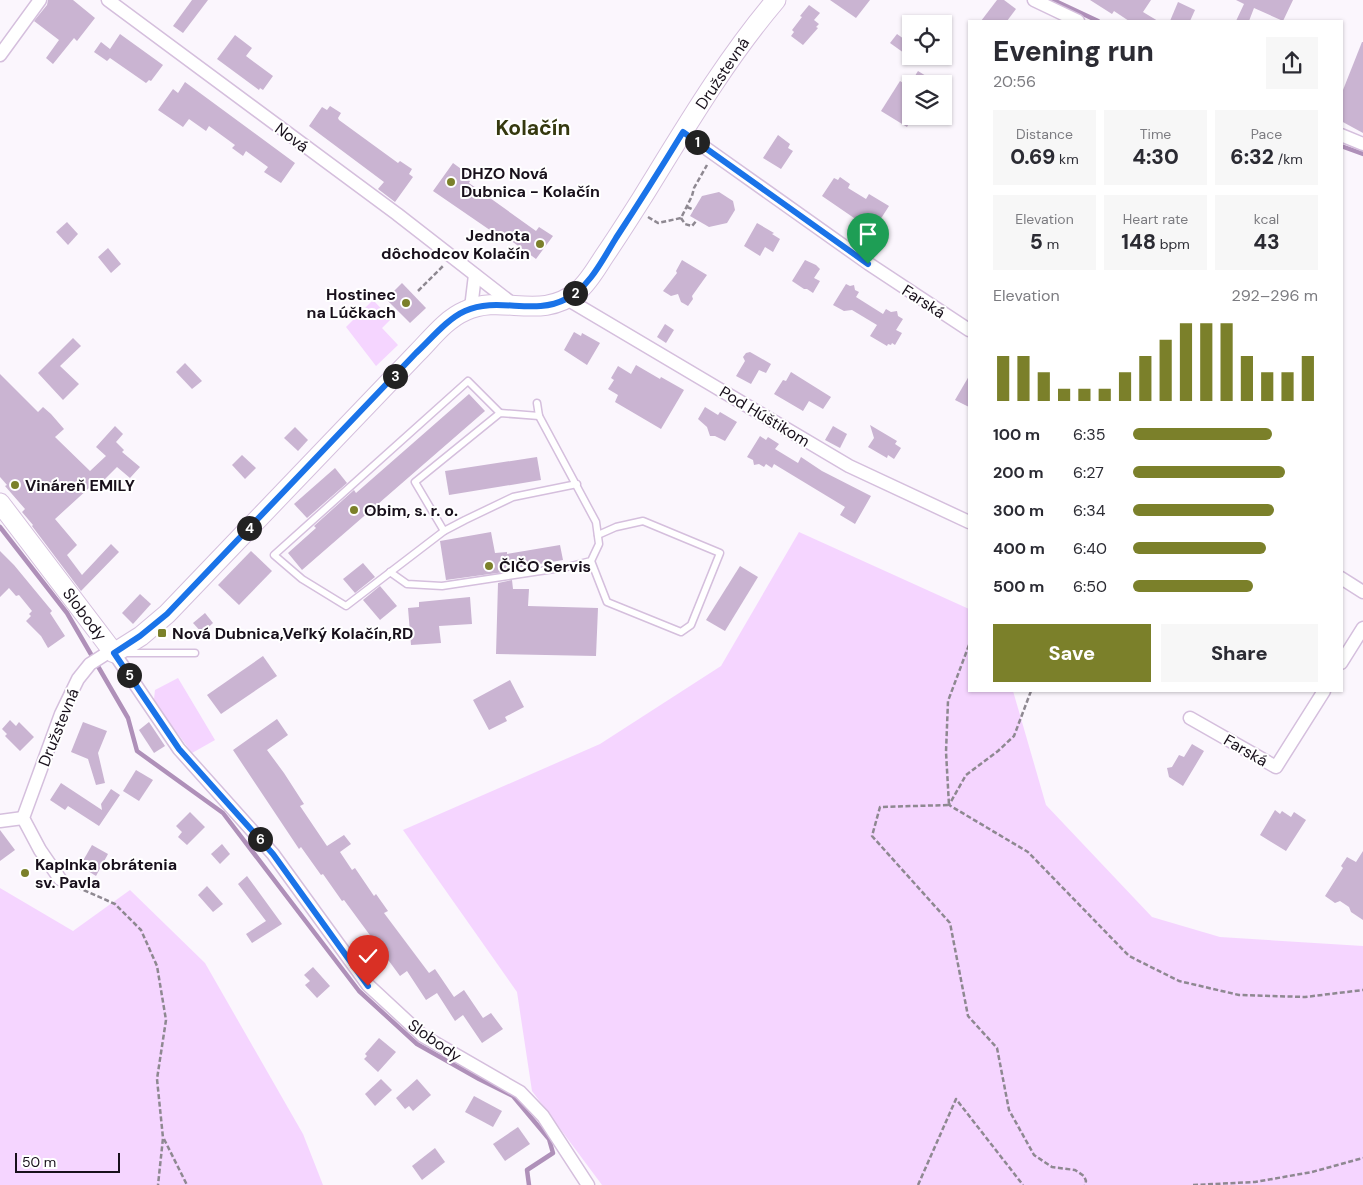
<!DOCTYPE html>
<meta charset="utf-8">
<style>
body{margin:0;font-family:"DM Sans",sans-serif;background:#f7f7f7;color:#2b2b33;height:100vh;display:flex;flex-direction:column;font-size:19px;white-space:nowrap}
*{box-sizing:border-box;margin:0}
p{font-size:16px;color:#7c7c81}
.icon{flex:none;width:28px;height:28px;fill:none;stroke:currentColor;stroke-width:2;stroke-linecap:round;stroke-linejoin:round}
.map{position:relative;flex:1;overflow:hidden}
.panel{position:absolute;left:968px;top:20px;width:375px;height:672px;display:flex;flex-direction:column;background:#fff;border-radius:0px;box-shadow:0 1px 4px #0004}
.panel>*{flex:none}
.controls{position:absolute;left:902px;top:15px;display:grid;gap:10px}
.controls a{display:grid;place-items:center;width:50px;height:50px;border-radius:0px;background:#fff;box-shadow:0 1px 4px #0004;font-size:25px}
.scale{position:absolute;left:15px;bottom:12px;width:105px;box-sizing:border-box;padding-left:5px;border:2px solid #18101b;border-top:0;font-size:14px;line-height:18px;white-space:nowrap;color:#18101b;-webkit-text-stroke:4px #fff;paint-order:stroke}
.pin{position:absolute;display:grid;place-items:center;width:42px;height:42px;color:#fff;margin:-51px -21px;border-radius:50% 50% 50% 0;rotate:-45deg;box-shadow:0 0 5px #0007}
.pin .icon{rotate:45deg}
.km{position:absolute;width:25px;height:25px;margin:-12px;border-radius:50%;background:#222;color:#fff;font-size:14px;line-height:25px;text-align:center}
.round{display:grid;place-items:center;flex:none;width:52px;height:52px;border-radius:0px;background:#f7f7f7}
.headline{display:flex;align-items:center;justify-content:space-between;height:85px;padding:0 25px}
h1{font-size:28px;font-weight:800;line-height:38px}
.stats{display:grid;grid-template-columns:repeat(3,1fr);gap:8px;height:85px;padding:5px 25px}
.stats div{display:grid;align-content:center;border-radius:0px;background:#f7f7f7;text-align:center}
.stats b{font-size:21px;font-weight:800}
.stats small{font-size:14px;font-weight:400}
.stats p{font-size:14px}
.chart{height:140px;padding:10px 25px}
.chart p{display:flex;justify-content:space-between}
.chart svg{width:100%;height:90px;margin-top:5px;stroke:#7b802a;stroke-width:6}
.button{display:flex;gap:10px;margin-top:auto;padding:10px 25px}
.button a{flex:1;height:58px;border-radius:0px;background:#7b802a;color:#fff;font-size:20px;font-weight:800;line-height:58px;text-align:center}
.button a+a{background:#f7f7f7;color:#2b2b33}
ul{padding:0 25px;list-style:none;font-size:16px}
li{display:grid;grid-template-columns:80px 60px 1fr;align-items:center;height:38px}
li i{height:12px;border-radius:6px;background:#7b802a}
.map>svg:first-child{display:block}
.green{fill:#f5d5ff}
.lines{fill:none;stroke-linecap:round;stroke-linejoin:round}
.stream{stroke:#af90b9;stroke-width:4.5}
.building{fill:#cab4d2}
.lane-casing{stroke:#d5bfdd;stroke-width:9}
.street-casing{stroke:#d5bfdd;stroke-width:15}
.secondary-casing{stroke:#d5bfdd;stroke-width:21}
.path{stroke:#8e8891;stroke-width:2.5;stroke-dasharray:5 2.5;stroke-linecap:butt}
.lane{stroke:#fff;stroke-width:6}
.street{stroke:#fff;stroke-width:12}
.secondary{stroke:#fff;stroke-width:19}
.route-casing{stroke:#fff;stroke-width:10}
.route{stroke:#1a73e8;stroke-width:6}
.poi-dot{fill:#7b802a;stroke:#fff;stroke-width:2}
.labels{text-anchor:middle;stroke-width:4;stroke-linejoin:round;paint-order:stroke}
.street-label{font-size:16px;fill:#18101b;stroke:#fff}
.poi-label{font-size:16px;font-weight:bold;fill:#18101b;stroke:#fff;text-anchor:start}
.district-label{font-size:21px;font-weight:bold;fill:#35380f;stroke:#fff}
</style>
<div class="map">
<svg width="1363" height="1185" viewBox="0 0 1363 1185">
<rect width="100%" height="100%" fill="#fbf6fd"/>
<g class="green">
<path d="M373,300L391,319L382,328L398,345L376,366L346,327Z"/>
<path d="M799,532L969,609V691H1013L1046,805L1152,917L1220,937L1363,946V1185H602L532,1091L517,992L403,830L600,744L721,666Z"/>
<path d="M178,678L215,740L192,753L156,704L154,699L155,690Z"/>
<path d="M0,888L73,931L130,890L205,963L303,1134L323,1185H0Z"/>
</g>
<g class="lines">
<g class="stream">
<path d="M1053,0L1098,21"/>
<path d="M1341,146L1363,154"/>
<path d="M0,527L67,613L128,718L137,751L223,813L359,991L417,1044L479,1079L513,1096L549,1139L553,1153L527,1170L529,1185"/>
</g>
</g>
<g class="building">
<path d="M48,0H73L95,18L77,41L74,38L53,64L46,58L59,40L34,21L47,5Z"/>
<path d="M192,0H208L183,33L173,26Z"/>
<path d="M830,0H870L856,18Z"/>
<path d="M997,0H1004L1016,9L1007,21H981Z"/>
<path d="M1090,0H1151L1143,12L1158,21H1129L1114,11L1112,14Z"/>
<path d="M1236,0H1293L1283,21L1254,8L1249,21H1236L1244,4Z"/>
<path d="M1178,2L1195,10L1190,21H1170Z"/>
<path d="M809,5L820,13L814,20L819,24L816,27L818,28L803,45L791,36L794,32L792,30L802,17L800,16Z"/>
<path d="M120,34L163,65L151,81L149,80L146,83L110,58L107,61L94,52L101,42L110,49Z"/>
<path d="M897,34L911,44V58L890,43Z"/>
<path d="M235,35L252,48L246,56L273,76L263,90L260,88L259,90L217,59Z"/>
<path d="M1362,42H1363V133L1341,121V95Z"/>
<path d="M918,71L939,84H910Z"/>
<path d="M900,81L911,88V120L907,127L881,111Z"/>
<path d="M185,82L295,163L281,183L264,172L268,167L246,151L243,156L232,148L235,145L209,126L206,131L189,119L183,127L158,110L173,89L178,93Z"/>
<path d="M330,106L341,113L338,118L339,120L398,163L400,161L412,169L409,174L413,177L395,202L378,189L384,182L309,126L322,107L327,110Z"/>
<path d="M778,135L790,144L788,148L793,151L781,169L763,158Z"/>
<path d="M453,163L468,174L465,178L470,181L469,183L536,231L539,227L553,236L536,259L502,234L500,237L433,191Z"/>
<path d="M840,177L850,184L848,188L866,199L869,194L889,206L873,231L822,196L834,178L838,180Z"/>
<path d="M719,192L733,201L735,210L727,223L709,227L690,216L702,196Z"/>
<path d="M67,222L78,234L68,245L56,232Z"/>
<path d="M757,223L774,233L772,234L780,239L773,252L765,247L760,256L744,246Z"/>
<path d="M108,248L121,264L111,273L98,257Z"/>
<path d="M682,260L707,275L692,296L693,299L688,306L681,302L678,294L671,296L663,291L677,273L676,271Z"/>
<path d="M805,260L816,265L820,269L814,278L820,281L813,293L807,289H804L792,281Z"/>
<path d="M402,283L426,308L410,323L386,299Z"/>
<path d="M846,284L850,286L854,285L855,290L859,292L856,297L883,314L886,309L891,312L897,311L898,316L903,319L896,330L902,333L895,345L892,343L891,345L888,344L887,346L870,336L877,325L852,310L844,311L833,305Z"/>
<path d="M665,324L674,330L666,343L657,337Z"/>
<path d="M574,332L581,336L582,333L600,343L587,365L564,350Z"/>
<path d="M73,338L81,346L60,366L79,384L63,400L38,373Z"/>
<path d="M750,352L771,364L766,373L759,370L751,384L736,376L745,361L743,357L746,353Z"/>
<path d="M185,363L202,381L192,389L176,372Z"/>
<path d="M636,365L660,379L661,377L684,390L661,429L615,402L618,395L608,389L614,380L611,378L618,366L631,374Z"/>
<path d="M791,372L831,397L823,409L809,401L803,411L774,394L783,380L786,381Z"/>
<path d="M0,374L38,412L43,407L51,414L64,429L55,437L90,471L106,456L96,447L115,426L123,434L116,442L124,450L122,452L140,467L130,478L117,467L92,492L89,488L55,519L77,545L67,555L82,575L111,544L119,552L81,591L32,526L33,525L22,512L25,509L5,486L7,485L0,477Z"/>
<path d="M969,376V407L955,400Z"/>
<path d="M469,394L485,411L302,570L288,553L316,528L314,526L354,490L356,493Z"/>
<path d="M705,407L718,415L720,412L737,422L725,441L715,436H710L707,427L698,419Z"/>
<path d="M870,425L897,441L895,444L901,448L894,459L888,455L887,458L868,447L874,438Z"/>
<path d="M833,426L847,434L840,448L825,440Z"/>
<path d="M295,427L308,440L298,451L284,438Z"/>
<path d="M760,436L766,440L768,437L779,444L775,449L798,463L801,457L822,471L871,496L855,524L840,515L845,507L774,464L772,468L766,464L764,467L759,464L754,465L753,460L747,457Z"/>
<path d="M242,455L256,468L245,479L232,465Z"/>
<path d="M537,457L541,480L449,495L445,471Z"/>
<path d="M335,468L347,483L307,518L294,504Z"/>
<path d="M491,532L495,553L507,552V554L560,545L563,560L510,569L511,571L446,580L440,541Z"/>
<path d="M0,551L14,565L52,611L50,613L65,636L48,648L41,636L26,621L31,616L29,614L32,611L19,595L16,596L9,588L0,597Z"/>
<path d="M251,551L272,571L239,605L218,585Z"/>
<path d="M363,563L375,577L355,593L343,579Z"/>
<path d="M740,566L758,577L725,631L706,620Z"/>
<path d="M512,580L513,589H529L528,606L598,608L596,656L496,654L498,583Z"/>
<path d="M380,586L397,606L380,620L363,600Z"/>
<path d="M140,594L151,604L133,624L122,613Z"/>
<path d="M470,597L472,624L439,626L441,643L411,645L408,608L419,607V602Z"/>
<path d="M205,613L213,623L202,633L193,623Z"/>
<path d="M263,656L277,676L221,714L207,695Z"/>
<path d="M510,680L524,707L505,717L507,721L489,730L473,700Z"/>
<path d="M277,719L288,735L267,750L284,773L304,804L300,806L327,846L344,835L351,844L340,852L352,870L355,868L374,896L376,894L388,911L384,913L429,973L435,969L454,997L464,990L483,1018L491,1013L503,1029L482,1043L463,1015L455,1021L437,993L426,1000L407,971L400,976L344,900L342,901L323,874L321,875L301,847L299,849L233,750Z"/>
<path d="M10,720L16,726L19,722L34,737L20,751L5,736L7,734L2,729Z"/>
<path d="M83,722L107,731L98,753L105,783L96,785L88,759L71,752Z"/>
<path d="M149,722L165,746L154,753L139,730Z"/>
<path d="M1192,744L1204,751L1183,786L1169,777L1167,768L1172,767L1179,755L1184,757Z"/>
<path d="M136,770L153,780L139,801L123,791Z"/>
<path d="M61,783L102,810L101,804L111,789L120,795L99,826L68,806L65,810L50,800Z"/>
<path d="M1275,810L1280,814L1282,811L1291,817L1294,812L1306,820L1286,851L1260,835Z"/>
<path d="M190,812L205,827L187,845L178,837L182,832L176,826Z"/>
<path d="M0,830L15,850L0,861Z"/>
<path d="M222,844L230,854L220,864L211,854Z"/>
<path d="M92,845L108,854L96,876L80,866Z"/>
<path d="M1363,851V920L1351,912L1349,907L1340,901L1335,903L1325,896L1343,868L1341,866L1347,857L1356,862Z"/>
<path d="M247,876L282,924L252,943L246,934L266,921L238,884Z"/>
<path d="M207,886L223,904L213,912L198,895Z"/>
<path d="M313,967L330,986L317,998L305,985L310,981L304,975Z"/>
<path d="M379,1038L396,1052L378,1072L364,1059L367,1056L365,1054Z"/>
<path d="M381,1079L392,1090L375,1106L365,1094Z"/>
<path d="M417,1079L431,1095L413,1111L409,1106L405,1109L396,1098Z"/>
<path d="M474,1096L502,1111L493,1127L465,1112Z"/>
<path d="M518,1127L530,1144L505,1161L493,1144Z"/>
<path d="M435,1148L445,1162L422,1180L412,1166Z"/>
</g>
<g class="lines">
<defs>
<g id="lane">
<path d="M500,413L468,381L274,555L302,579L346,606L444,531L465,520L513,497L577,484"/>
<path d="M444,531L415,482L500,413L539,416"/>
<path d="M591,561L607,602L681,632L691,625L720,553L643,521L616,527L598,535"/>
<path d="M390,572L407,584L442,586L567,567L591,561L599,544L596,522L539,416L537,403"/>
<path d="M123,653H195"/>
</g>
<g id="street">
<path d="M108,0L397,214L514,305"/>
<path d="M1034,0L1078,21"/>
<path d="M0,55L40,0"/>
<path d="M683,132L869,264L969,330"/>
<path d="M1341,135L1363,144"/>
<path d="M567,299L849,466L969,522"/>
<path d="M471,308L475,275"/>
<path d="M1341,578L1363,592"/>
<path d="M114,653L179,749L273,854L368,985L423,1036L520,1092L543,1116L588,1185"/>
<path d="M1341,663L1363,628"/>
<path d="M1190,718L1276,767L1324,691"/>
<path d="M0,821L23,818"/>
<path d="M60,879L40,850L23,818L61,714L78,679L90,664L112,650"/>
</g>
<path id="secondary" d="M0,503L114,653L141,636L167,614L417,353C431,339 446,319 465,311C503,293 540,322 578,291C589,282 597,267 605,255C618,236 630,217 642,198C684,130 725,60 776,0"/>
</defs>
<use href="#lane" class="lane-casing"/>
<use href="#street" class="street-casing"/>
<use href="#secondary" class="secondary-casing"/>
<g class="path">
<path d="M687,207L694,210"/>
<path d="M648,217L658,223L681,218L692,196L694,188L707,165"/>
<path d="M681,218L685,224L692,226L697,220"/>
<path d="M418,291L444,265"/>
<path d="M969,645L948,701L946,752L949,805L880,807L872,836L950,923L968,1016L997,1048L1009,1110L1034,1155L1052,1167L1075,1170L1084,1176L1086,1181L1085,1185"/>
<path d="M1031,691L1014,736L998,751L966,775L949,805L1028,852L1129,956L1179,981L1239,995L1305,997L1363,990"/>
<path d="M70,884L115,904L141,930L157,966L166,1020L157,1079L163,1138L158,1185"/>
<path d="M164,1139L187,1185"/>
<path d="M918,1185L956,1099L1023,1185"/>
<path d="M1193,1185L1255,1182L1312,1172L1363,1158"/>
</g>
<use href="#lane" class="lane"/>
<use href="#street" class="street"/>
<use href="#secondary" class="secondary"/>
</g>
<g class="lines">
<defs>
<path id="route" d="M368,986L273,854L179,749L114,653L140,636L167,614L416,353C431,339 447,319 465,311C498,296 534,316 566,299C589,288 603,259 616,238C639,203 661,168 683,132L868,264"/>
</defs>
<use href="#route" class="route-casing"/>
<use href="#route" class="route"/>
</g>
<g class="poi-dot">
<circle cx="451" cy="182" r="5"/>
<circle cx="540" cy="244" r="5"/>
<circle cx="406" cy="303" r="5"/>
<circle cx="15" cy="485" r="5"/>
<circle cx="354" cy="510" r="5"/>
<circle cx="489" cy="566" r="5"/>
<rect x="157" y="628" width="10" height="10" rx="2.5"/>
<circle cx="25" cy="873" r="5"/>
</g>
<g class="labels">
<g class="street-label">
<text transform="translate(722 73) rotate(-56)" y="6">Družstevná</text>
<text transform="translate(292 137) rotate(37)" y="6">Nová</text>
<text transform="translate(924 301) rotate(33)" y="6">Farská</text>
<text transform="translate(765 416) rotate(31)" y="6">Pod Húštikom</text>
<text transform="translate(85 614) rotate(53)" y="6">Slobody</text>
<text transform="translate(58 727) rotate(-68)" y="6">Družstevná</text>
<text transform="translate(1246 750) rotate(30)" y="6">Farská</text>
<text transform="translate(435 1040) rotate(35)" y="6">Slobody</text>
</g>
<g class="poi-label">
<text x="461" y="179">DHZO Nová<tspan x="461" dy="18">Dubnica - Kolačín</tspan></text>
<text x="530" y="241" text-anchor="end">Jednota<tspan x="530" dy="18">dôchodcov Kolačín</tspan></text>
<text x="396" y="300" text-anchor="end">Hostinec<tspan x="396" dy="18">na Lúčkach</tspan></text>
<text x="25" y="491">Vináreň EMILY</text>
<text x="364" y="516">Obim, s. r. o.</text>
<text x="499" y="572">ČIČO Servis</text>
<text x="172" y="639">Nová Dubnica,Veľký Kolačín,RD</text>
<text x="35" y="870">Kaplnka obrátenia<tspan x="35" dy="18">sv. Pavla</tspan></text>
</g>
<g class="district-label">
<text x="533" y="135">Kolačín</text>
</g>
</g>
</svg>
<div class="controls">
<a><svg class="icon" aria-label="locate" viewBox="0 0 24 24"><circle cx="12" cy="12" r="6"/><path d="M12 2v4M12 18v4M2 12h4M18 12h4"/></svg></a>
<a><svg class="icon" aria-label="layers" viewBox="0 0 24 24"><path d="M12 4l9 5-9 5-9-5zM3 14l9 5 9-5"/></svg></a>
</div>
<div class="scale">50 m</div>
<div class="pin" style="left:868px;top:264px;background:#1e9e55"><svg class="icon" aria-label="arrive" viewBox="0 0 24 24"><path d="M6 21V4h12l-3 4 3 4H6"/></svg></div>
<div class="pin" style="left:368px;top:986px;background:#d93025"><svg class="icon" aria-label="check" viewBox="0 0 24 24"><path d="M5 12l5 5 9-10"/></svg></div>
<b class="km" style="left:697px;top:142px">1</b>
<b class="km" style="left:575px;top:293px">2</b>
<b class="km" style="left:395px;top:376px">3</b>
<b class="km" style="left:249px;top:528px">4</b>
<b class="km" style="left:129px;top:675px">5</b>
<b class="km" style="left:260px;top:839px">6</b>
<section class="panel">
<div class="headline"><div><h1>Evening run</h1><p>20:56</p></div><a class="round"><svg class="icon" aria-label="share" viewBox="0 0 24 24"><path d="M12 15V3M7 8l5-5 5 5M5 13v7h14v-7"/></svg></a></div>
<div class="stats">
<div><p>Distance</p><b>0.69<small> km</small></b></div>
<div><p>Time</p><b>4:30</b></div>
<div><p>Pace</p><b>6:32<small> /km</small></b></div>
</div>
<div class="stats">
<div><p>Elevation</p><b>5<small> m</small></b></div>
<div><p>Heart rate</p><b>148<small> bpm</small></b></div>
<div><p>kcal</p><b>43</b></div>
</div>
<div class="chart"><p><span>Elevation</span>292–296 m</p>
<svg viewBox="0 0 160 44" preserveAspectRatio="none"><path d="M5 44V22M15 44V22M25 44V30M35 44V38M45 44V38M55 44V38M65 44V30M75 44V22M85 44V14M95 44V6M105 44V6M115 44V6M125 44V22M135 44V30M145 44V30M155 44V22"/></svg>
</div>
<ul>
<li><b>100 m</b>6:35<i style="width:75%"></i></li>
<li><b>200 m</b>6:27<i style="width:82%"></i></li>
<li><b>300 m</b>6:34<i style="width:76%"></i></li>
<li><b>400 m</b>6:40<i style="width:72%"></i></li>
<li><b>500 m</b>6:50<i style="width:65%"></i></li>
</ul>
<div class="button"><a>Save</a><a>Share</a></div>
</section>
</div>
